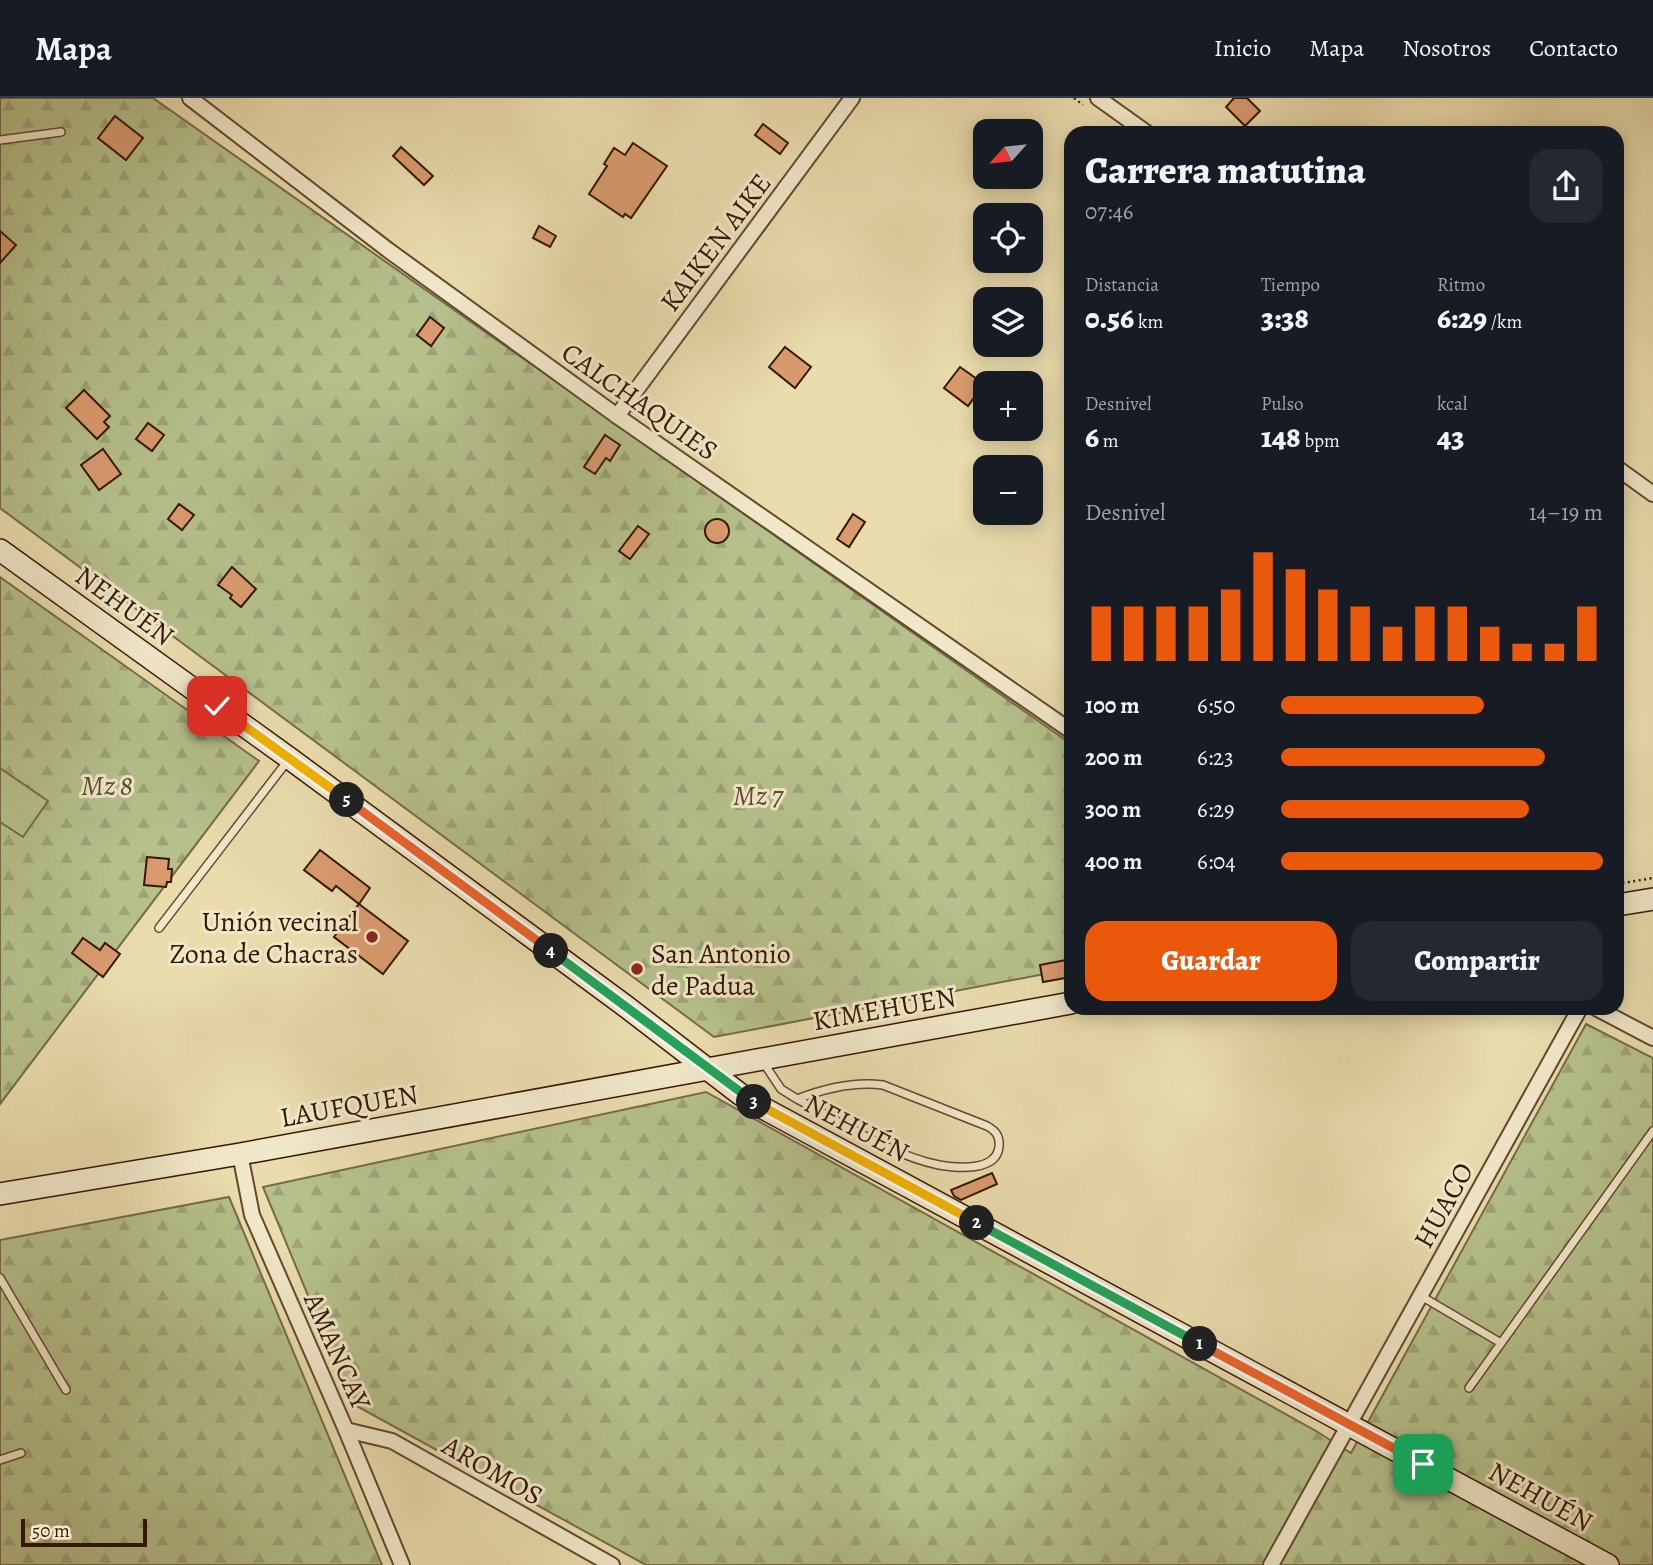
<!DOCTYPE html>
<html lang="es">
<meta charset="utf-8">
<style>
body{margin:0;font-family:Alegreya,serif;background:#242831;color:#f1f3f6;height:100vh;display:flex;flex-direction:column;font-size:26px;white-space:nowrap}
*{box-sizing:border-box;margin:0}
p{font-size:23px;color:#9ea1a6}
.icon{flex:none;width:38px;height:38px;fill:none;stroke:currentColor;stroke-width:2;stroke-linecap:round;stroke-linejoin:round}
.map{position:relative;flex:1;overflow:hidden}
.side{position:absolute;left:1064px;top:28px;width:560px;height:889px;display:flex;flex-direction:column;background:#171b24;border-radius:21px;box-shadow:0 4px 18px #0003}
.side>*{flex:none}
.needle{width:46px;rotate:243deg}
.controls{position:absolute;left:973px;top:21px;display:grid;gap:14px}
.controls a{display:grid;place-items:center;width:70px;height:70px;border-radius:14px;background:#171b24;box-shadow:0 4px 18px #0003;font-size:35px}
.scale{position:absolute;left:21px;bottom:18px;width:126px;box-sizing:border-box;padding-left:7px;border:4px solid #351800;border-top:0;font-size:19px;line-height:24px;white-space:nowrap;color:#351800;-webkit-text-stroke:5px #f1e8ca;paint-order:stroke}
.pin{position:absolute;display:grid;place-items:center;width:60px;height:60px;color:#fff;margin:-30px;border-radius:14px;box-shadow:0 4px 10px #0006}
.km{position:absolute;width:35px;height:35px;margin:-18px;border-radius:50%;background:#222;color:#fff;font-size:19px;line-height:35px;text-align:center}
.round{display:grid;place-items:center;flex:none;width:74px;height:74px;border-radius:21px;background:#242831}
.head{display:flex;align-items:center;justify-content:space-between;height:119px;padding:0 21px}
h1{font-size:38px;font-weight:800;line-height:52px}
.figures{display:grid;grid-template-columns:repeat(3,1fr);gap:10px;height:119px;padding:7px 21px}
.figures div{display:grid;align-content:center}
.figures b{font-size:30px;font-weight:800}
.figures small{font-size:19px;font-weight:400}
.figures p{font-size:19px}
.chart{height:196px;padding:14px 21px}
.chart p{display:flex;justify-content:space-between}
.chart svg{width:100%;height:126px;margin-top:7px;stroke:#ea580c;stroke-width:6}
.action{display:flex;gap:14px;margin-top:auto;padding:14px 21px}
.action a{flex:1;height:80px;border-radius:21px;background:#ea580c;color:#fff;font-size:28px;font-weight:800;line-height:80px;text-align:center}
.action a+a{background:#242831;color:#f1f3f6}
ul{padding:0 21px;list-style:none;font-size:23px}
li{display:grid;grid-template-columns:112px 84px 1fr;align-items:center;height:52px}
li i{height:18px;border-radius:9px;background:#ea580c}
header{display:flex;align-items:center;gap:42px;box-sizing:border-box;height:98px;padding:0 35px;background:#171b24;border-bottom:2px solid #363941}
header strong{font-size:33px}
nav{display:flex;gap:38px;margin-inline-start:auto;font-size:24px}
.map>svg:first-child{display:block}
.forest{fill:url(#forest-firs);stroke:#756c46;stroke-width:2}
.pitch{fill:#b5c08b;stroke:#756c46;stroke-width:2}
.building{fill:#d99b6e;stroke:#351800;stroke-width:2}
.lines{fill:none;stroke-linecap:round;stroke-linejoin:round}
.lane-casing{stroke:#62492b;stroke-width:10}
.street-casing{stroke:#62492b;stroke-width:18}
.secondary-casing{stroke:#351800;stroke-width:24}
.path{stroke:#351800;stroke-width:2.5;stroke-dasharray:2 3.5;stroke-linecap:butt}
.lane{stroke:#f1e8ca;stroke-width:7}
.street{stroke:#f1e8ca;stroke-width:14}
.secondary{stroke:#f1e8ca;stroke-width:21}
.split-1-casing{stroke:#fff;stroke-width:14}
.split-2-casing{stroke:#fff;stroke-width:14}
.split-3-casing{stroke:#fff;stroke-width:14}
.split-4-casing{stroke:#fff;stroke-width:14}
.split-5-casing{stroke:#fff;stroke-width:14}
.split-6-casing{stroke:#fff;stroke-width:14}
.split-1{stroke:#f0652b;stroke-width:9}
.split-2{stroke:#22a559;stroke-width:9}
.split-3{stroke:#f5b400;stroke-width:9}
.split-4{stroke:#22a559;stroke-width:9}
.split-5{stroke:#f0652b;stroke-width:9}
.split-6{stroke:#f5b400;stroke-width:9}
.poi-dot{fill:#8f2418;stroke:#f1e8ca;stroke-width:2.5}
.labels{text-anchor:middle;stroke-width:6;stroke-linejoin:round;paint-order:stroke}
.street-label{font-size:28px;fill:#351800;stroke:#f1e8ca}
.park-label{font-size:28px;font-style:italic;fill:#5b4a2a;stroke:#f1e8ca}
.poi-label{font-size:28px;fill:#351800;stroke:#f1e8ca;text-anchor:end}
</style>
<header>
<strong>Mapa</strong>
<nav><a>Inicio</a><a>Mapa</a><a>Nosotros</a><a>Contacto</a></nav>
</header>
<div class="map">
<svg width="1653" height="1467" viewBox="0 0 1653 1467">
<defs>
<pattern id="forest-firs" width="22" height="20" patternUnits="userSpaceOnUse" patternTransform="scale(1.75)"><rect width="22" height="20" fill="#b5c08b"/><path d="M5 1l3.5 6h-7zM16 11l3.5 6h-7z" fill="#9ca476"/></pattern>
</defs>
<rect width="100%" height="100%" fill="#eadcad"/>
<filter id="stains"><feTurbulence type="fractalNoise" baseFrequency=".00286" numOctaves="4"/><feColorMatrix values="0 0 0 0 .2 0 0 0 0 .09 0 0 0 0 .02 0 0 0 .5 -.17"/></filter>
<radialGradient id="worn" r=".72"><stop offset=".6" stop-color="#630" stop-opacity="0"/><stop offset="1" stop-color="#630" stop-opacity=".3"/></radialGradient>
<g class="forest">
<path d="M0,0H153L1071,646V871L714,939L0,410Z"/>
<path d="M0,479L259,663L0,1006Z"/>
<path d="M1586,926L1653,960V1467H646L353,1306L263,1089L706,994L1316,1333L1351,1355Z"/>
<path d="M229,1099L382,1467H0V1142Z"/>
</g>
<path class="pitch" d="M0,670L48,703L23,739L0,724Z"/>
<g class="building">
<path d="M1234,0H1247L1260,13L1245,28L1226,9Z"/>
<path d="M115,18L143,40L126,62L98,40Z"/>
<path d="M763,26L788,45L780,56L755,37Z"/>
<path d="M633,45L667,68L631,120L625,116L623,119L589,96L607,68L604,66L614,50L625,57Z"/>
<path d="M401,49L433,78L424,87L393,58Z"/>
<path d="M539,128L556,138L550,149L533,140Z"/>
<path d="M0,133L16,147L0,165Z"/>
<path d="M430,219L444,230L431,248L417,237Z"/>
<path d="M785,249L811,269L795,290L769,269Z"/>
<path d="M960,269L984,286L968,308L944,290Z"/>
<path d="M84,292L110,318L104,324L109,329L97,341L66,310Z"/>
<path d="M148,325L164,337L152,353L136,341Z"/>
<path d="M605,337L620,347L610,363L606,360L595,376L584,369Z"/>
<path d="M103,351L121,376L99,392L81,367Z"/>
<path d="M179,406L194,417L182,432L168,421Z"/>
<path d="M853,416L865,424L849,449L837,441Z"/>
<circle cx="717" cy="433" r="12"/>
<path d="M638,428L649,436L630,461L619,453Z"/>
<path d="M232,469L256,491L241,509L230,500L232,497L218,487Z"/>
<path d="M320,752L370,790L359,806L336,788L332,793L304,772Z"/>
<path d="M147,759L169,761L168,771H172L171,784H167L166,789L144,787Z"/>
<path d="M359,806L408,843L383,876L334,839Z"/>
<path d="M83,840L100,852L105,845L120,856L103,879L72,855Z"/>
<path d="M1071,861V879L1043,884L1040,867Z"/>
<path d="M992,1075L997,1086L961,1102L954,1098L951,1092Z"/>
</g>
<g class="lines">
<defs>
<g id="lane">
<path d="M0,42L61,34"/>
<path d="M159,830L289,661"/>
<path d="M763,964L781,991L797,1001C839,1023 893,1058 939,1067C957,1070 996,1074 999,1049C1000,1038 996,1033 987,1028L883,987C854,983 823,991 797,1001"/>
<path d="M0,1180L66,1292"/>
<path d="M1421,1198L1501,1245"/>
<path d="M1469,1290L1653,1033"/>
<path d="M0,1362L21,1355"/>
</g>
<g id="street">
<path d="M190,0L388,152L617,318L1071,633"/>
<path d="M1098,0L1147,35"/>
<path d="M617,318L852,0"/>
<path d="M1617,370L1653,396"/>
<path d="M1596,910L1653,940"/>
<path d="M240,1056L252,1117L346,1332L402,1467"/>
<path d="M346,1332L392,1343L612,1467"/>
<path d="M1271,1467L1580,910"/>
</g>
<g id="secondary">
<path d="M0,452L289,660L624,907L740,996L763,1010L1608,1467"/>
<path d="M1617,807L1653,801"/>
<path d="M0,1096L240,1056L1071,905"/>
</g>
</defs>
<use href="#lane" class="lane-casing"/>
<use href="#street" class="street-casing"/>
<use href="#secondary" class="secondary-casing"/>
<g class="path">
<path d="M1074,0L1083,7"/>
<path d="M1617,786L1653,780"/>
</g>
<use href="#lane" class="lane"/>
<use href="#street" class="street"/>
<use href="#secondary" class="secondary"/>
</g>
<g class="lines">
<defs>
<path id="split-1" d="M1200,1246L1423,1366"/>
<path id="split-2" d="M977,1125L1200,1246"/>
<path id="split-3" d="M754,1004L977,1125"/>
<path id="split-4" d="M551,853L754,1004"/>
<path id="split-5" d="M347,702L551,853"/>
<path id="split-6" d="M217,608L347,702"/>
</defs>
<use href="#split-1" class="split-1-casing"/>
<use href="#split-2" class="split-2-casing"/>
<use href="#split-3" class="split-3-casing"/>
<use href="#split-4" class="split-4-casing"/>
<use href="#split-5" class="split-5-casing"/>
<use href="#split-6" class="split-6-casing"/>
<use href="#split-1" class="split-1"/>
<use href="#split-2" class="split-2"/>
<use href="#split-3" class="split-3"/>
<use href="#split-4" class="split-4"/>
<use href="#split-5" class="split-5"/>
<use href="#split-6" class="split-6"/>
</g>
<g class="poi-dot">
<circle cx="372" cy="839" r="7"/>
<circle cx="637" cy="871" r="7"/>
</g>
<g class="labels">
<g class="street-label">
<text transform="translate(715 144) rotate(-53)" y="10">KAIKEN AIKE</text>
<text transform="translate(640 303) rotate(35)" y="10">CALCHAQUIES</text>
<text transform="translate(125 507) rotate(36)" y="10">NEHUÉN</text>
<text transform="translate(884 910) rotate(-10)" y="10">KIMEHUEN</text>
<text transform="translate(349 1007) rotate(-10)" y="10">LAUFQUEN</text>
<text transform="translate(857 1029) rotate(28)" y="10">NEHUÉN</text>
<text transform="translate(1443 1107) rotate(-61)" y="10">HUACO</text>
<text transform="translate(338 1253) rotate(66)" y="10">AMANCAY</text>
<text transform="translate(493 1372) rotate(30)" y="10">AROMOS</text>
<text transform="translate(1541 1398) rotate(29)" y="10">NEHUÉN</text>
</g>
<g class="park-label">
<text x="107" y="697">Mz 8</text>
<text x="758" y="707">Mz 7</text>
</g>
<g class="poi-label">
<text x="358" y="833">Unión vecinal<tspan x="358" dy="32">Zona de Chacras</tspan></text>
<text x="651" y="865" text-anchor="start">San Antonio<tspan x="651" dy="32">de Padua</tspan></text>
</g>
</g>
<rect width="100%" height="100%" filter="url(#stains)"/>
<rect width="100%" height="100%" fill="url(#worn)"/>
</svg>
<div class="controls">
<a><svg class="needle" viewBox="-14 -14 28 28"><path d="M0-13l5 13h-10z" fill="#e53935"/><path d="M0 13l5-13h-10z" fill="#9ea1a6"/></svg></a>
<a><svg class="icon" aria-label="locate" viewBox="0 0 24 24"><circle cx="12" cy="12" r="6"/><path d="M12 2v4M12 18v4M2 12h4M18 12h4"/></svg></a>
<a><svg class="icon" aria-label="layers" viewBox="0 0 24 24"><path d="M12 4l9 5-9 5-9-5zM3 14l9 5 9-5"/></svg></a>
<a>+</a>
<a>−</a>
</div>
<div class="scale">50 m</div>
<div class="pin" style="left:1423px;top:1366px;background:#1e9e55"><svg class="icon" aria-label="arrive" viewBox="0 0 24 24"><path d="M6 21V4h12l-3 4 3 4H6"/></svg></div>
<div class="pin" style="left:217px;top:608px;background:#d93025"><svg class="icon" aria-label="check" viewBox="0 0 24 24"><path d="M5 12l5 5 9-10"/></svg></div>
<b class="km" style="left:1200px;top:1246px">1</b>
<b class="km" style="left:977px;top:1125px">2</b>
<b class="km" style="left:754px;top:1004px">3</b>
<b class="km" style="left:551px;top:853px">4</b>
<b class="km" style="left:347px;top:702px">5</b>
<section class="side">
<div class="head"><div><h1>Carrera matutina</h1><p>07:46</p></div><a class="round"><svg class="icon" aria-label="share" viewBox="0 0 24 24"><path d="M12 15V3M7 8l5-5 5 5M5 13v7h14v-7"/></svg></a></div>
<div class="figures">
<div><p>Distancia</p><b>0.56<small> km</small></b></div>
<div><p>Tiempo</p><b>3:38</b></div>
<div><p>Ritmo</p><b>6:29<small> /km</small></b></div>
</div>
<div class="figures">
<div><p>Desnivel</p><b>6<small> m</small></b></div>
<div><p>Pulso</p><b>148<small> bpm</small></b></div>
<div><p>kcal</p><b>43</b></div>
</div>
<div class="chart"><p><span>Desnivel</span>14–19 m</p>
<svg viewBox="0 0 160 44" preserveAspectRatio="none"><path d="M5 44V25M15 44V25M25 44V25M35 44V25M45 44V19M55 44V6M65 44V12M75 44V19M85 44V25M95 44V32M105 44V25M115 44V25M125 44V32M135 44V38M145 44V38M155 44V25"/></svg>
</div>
<ul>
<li><b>100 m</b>6:50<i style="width:63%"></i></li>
<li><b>200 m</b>6:23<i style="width:82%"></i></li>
<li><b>300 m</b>6:29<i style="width:77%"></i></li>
<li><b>400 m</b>6:04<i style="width:100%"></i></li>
</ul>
<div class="action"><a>Guardar</a><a>Compartir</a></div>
</section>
</div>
